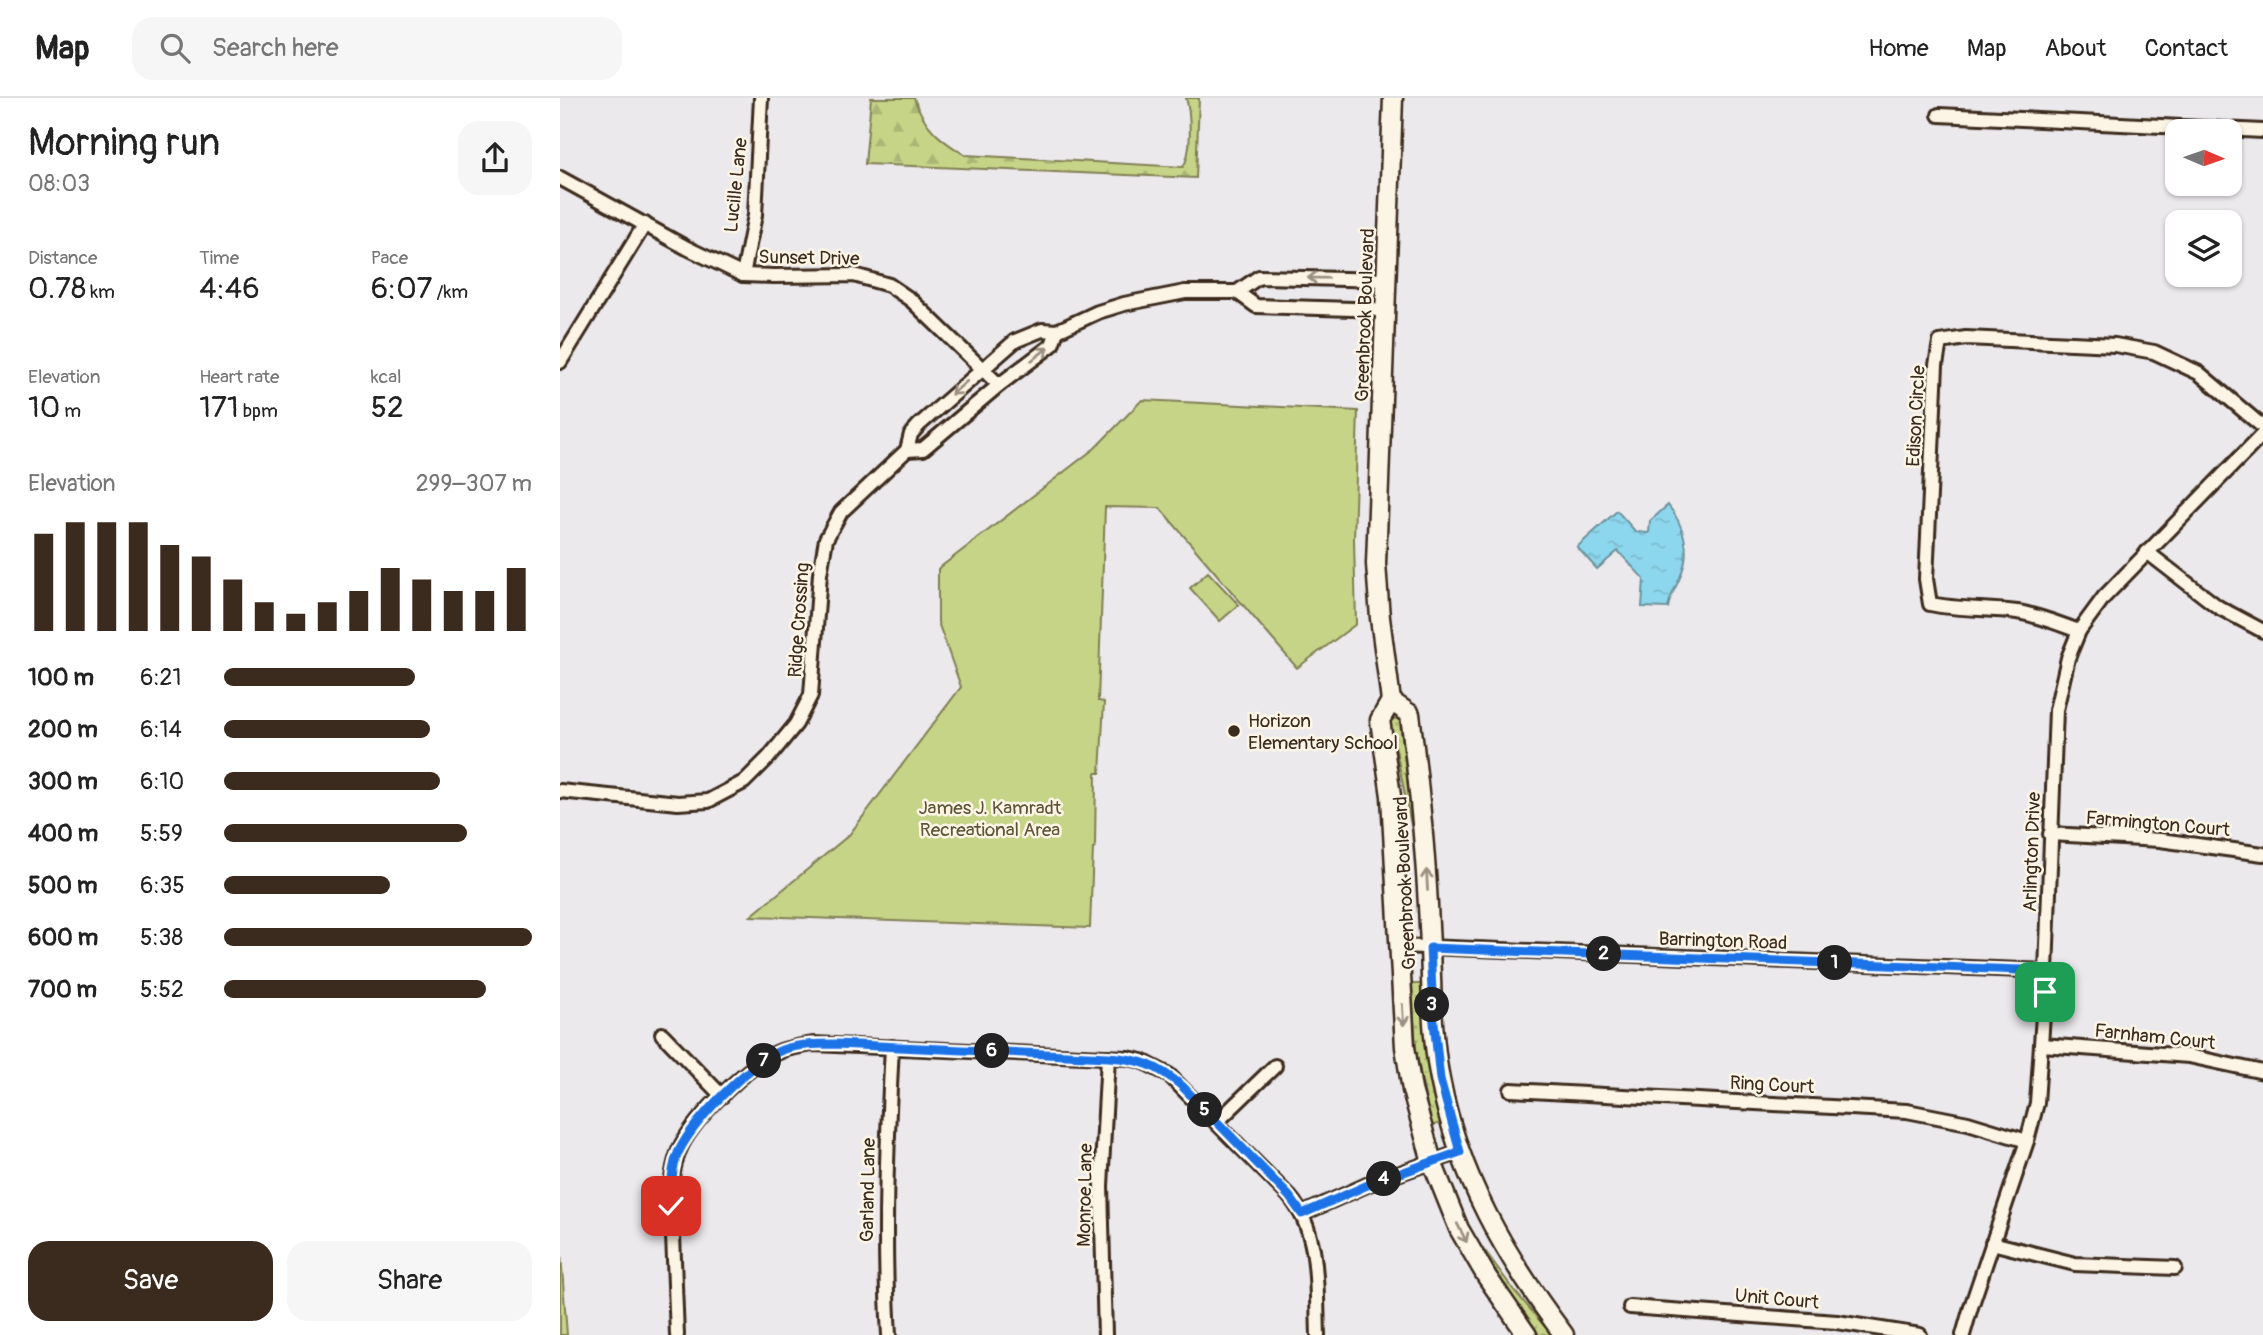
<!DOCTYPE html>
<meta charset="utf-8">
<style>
body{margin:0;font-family:Pangolin,sans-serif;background:#f6f6f6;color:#222;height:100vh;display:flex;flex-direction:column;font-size:26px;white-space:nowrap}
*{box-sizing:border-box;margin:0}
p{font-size:23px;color:#767676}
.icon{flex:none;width:38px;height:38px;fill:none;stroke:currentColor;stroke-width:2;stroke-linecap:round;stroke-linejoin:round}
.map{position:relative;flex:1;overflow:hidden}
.drawer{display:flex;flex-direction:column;background:#fff;width:560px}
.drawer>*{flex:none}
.needle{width:46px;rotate:92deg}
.fabs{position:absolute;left:1605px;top:21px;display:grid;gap:14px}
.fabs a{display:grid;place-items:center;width:77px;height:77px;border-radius:14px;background:#fff;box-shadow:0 2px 5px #0004;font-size:35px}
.pin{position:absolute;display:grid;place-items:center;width:60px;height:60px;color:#fff;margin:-30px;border-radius:14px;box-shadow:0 4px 10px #0006}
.km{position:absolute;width:35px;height:35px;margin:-18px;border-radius:50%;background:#222;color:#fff;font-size:19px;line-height:35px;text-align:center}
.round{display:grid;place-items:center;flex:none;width:74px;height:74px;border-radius:21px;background:#f6f6f6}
.headline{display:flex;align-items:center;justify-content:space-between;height:119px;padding:0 28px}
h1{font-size:38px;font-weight:600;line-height:52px}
.metrics{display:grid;grid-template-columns:repeat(3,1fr);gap:10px;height:119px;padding:7px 28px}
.metrics div{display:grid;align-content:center}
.metrics b{font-size:30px;font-weight:600}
.metrics small{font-size:19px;font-weight:400}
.metrics p{font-size:19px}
.chart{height:196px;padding:14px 28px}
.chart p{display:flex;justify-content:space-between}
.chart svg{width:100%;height:126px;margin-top:7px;stroke:#3b2a1e;stroke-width:6}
.action{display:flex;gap:14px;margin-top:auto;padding:14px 28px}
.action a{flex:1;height:80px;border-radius:21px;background:#3b2a1e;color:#fff;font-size:28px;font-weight:600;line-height:80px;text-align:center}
.action a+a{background:#f6f6f6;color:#222}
ul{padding:0 28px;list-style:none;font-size:23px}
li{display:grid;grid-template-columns:112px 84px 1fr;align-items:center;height:52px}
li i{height:18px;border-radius:9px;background:#3b2a1e}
header{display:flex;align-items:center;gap:42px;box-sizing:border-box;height:98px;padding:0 35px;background:#fff;border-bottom:2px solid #e0e0e0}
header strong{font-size:33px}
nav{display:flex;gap:38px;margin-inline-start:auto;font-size:24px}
.search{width:490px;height:63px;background:#f6f6f6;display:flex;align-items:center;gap:18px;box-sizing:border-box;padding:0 24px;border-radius:21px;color:#767676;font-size:26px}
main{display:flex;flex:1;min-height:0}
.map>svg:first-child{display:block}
.grass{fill:url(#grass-dots);stroke:#807f53;stroke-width:2}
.forest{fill:url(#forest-firs);stroke:#807f53;stroke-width:2}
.park{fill:#c6d488;stroke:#807f53;stroke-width:2}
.water{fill:url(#water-ripples);stroke:#6c929b;stroke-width:2}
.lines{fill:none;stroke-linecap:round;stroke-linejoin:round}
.minor-casing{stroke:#3b2a1e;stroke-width:18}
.secondary-casing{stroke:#3b2a1e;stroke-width:23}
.minor{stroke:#fcf5e5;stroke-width:12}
.secondary{stroke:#fcf5e5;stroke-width:18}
.oneway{stroke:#9c9082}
.route-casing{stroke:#fff;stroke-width:14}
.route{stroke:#1a73e8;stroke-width:9}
.poi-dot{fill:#3b2a1e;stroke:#fcf5e5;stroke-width:2.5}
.labels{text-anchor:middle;stroke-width:5;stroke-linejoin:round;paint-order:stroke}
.street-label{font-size:19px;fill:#3b2a1e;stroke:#fcf5e5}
.poi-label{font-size:19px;fill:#3b2a1e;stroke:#fcf5e5;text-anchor:start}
.park-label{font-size:19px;fill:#5e5438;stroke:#fcf5e5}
</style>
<header>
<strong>Map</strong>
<div class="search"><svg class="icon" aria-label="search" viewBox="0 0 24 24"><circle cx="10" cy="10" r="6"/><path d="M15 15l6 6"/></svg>Search here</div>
<nav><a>Home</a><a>Map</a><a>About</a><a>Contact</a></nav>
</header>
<main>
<section class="drawer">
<div class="headline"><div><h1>Morning run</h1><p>08:03</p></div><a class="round"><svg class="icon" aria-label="share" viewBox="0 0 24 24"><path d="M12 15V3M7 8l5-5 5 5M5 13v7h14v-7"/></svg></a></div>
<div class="metrics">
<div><p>Distance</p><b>0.78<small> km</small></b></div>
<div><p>Time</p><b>4:46</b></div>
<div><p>Pace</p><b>6:07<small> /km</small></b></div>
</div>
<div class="metrics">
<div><p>Elevation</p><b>10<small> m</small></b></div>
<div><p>Heart rate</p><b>171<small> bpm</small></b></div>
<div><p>kcal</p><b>52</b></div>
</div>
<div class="chart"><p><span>Elevation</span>299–307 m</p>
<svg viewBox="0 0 160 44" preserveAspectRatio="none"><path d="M5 44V10M15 44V6M25 44V6M35 44V6M45 44V14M55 44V18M65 44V26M75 44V34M85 44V38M95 44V34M105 44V30M115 44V22M125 44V26M135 44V30M145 44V30M155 44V22"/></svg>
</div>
<ul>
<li><b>100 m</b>6:21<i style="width:62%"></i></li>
<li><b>200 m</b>6:14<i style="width:67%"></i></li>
<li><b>300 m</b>6:10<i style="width:70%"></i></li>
<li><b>400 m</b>5:59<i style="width:79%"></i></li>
<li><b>500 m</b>6:35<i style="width:54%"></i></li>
<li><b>600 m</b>5:38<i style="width:100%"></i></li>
<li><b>700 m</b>5:52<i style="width:85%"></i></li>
</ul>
<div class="action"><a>Save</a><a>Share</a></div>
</section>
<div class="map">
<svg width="1703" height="1237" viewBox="0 0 1703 1237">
<defs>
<pattern id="grass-dots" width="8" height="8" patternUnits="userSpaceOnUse" patternTransform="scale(1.75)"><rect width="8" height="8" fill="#c6d488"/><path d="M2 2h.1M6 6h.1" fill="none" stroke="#abb675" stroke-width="1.8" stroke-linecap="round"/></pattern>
<pattern id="forest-firs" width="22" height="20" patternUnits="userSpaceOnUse" patternTransform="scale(1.75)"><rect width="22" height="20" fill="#c6d488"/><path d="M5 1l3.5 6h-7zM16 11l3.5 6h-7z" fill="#abb675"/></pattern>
<pattern id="water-ripples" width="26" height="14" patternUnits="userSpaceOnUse" patternTransform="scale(1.75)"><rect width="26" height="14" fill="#8dd7ee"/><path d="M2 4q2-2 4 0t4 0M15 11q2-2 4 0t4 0" fill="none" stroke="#7bb9cc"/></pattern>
</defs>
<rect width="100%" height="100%" fill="#ece9ed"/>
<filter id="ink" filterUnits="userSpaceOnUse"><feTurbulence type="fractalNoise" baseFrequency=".0143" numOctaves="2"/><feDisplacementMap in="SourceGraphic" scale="14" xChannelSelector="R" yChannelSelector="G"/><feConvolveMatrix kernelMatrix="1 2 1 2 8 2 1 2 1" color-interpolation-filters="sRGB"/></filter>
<g filter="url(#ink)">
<g class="grass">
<path d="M839,620L855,731L852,732L830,622Z"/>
<path d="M852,886H862L867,966L881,1025L871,1028L856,953Z"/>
<path d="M926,1154L953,1191L992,1237H979L923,1155Z"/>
</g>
<path class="forest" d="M311,0H354C365,30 379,41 405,57L623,69C632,55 631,16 626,0H639L636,80L305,66Z"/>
<g class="park">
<path d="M582,302L798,313L794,441L796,526L737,570L600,410L545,409L538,603L544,604L540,675H536L535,749L533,750L530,830L191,818L289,737L401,589L378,524V471L535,350Z"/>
<path d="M648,474L679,507L660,523L630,490Z"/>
<path d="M0,1143L7,1237H0Z"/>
</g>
<path class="water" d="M1108,407C1123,426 1131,450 1122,474C1118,487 1110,496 1108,510L1082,509L1084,481L1058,453L1037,471L1017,449L1057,413L1076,434L1089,435L1090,423Z"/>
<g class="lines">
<defs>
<g id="minor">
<path d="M1379,17L1703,33"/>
<path d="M0,80L127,150L183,177L214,178L294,177L329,187L351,202L439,287"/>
<path d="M183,177L195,117L201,0"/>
<path d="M677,194L696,208L825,212"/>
<path d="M0,264L85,126"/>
<path d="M347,352L363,351L439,287L492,247L497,233"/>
<path d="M1587,454L1658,509L1703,533"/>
<path d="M1519,533C1499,526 1478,517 1457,514C1428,510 1399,512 1370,506L1366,481L1376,267L1380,244L1406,240L1555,247L1594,254L1639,275L1703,329"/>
<path d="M0,693L118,705L148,703L184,684L209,659L236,626L251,597L260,476L266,441L281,414L347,352L351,336L359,327L455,243L482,232L497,233L538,214L564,206L625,194H677L699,179L826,182"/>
<path d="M1490,736L1600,742L1703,756"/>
<path d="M839,848L1486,873"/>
<path d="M102,936L162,998"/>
<path d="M1482,947L1629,958L1703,974"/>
<path d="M951,992L1347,1013L1408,1025L1467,1043"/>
<path d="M657,1024L715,968"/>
<path d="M742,1116L809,1086L900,1054"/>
<path d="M1432,1145L1515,1166L1615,1170"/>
<path d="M1070,1209L1277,1224L1360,1237"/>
<path d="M117,1237L111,1087C113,1073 115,1059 122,1046C138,1017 190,965 221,953C231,949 242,948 253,946L568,960L582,963L609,977L729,1098C761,1135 756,1190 758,1237"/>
<path d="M329,1237C323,1141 327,1045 332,949"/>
<path d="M545,1237L541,1088L548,959"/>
<path d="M1403,1237L1411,1209L1467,1043L1477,1005L1486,873L1496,612L1508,560L1519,533L1544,499L1703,336"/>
</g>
<g id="secondary">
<path d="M833,0L816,466L820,520L831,603L820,622L831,698L845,949L852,992L872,1064L899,1131L927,1179L967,1237"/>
<path d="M831,603L850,616C859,687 866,756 869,828C872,878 870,931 880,981C899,1079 945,1158 1004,1237"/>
</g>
</defs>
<use href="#minor" class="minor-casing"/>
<use href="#secondary" class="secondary-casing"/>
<use href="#minor" class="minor"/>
<use href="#secondary" class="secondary"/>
</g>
<defs><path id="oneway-shaft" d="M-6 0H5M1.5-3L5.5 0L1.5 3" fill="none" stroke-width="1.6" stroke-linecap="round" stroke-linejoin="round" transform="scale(1.75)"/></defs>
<g class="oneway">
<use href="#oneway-shaft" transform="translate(758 180) rotate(-179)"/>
<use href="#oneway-shaft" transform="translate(480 256) rotate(-37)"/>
<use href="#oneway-shaft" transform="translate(399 290) rotate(139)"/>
<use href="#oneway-shaft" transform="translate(867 782) rotate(-93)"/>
<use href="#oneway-shaft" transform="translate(843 917) rotate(87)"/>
<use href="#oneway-shaft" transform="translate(902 1135) rotate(63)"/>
</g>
</g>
<g class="lines" filter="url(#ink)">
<defs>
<path id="route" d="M111,1108C111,1092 111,1076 116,1060C128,1027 189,965 222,952C239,946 257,946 276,946L548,959C580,961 597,967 622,988L729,1098L742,1116L810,1086L900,1054L880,981L873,915L870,850L1486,873L1485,894"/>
</defs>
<use href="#route" class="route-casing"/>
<use href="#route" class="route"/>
</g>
<circle class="poi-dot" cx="674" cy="633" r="7"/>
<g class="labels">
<g class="street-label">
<text transform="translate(175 87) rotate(-84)" y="7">Lucille Lane</text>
<text transform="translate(249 159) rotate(1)" y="7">Sunset Drive</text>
<text transform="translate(804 217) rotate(-88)" y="7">Greenbrook Boulevard</text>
<text transform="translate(1355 318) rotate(-87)" y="7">Edison Circle</text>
<text transform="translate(238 522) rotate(-86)" y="7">Ridge Crossing</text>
<text transform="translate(1598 725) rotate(5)" y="7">Farmington Court</text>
<text transform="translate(1471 754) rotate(-88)" y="7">Arlington Drive</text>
<text transform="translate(844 785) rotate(-93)" y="7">Greenbrook Boulevard</text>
<text transform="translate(1163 842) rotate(2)" y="7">Barrington Road</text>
<text transform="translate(1595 938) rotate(6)" y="7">Farnham Court</text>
<text transform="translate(1212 986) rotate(3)" y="7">Ring Court</text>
<text transform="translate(307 1092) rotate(-89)" y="7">Garland Lane</text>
<text transform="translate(524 1097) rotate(-89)" y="7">Monroe Lane</text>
<text transform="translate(1217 1200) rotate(5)" y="7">Unit Court</text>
</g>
<g class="poi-label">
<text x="688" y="629">Horizon<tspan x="688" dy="22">Elementary School</tspan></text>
</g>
<g class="park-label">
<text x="430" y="716">James J. Kamradt<tspan x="430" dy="22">Recreational Area</tspan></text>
</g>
</g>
</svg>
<div class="fabs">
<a><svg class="needle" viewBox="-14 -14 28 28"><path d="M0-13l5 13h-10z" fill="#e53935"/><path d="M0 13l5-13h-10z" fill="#767676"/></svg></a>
<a><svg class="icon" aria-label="layers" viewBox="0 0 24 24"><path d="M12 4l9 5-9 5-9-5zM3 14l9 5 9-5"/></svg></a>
</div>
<div class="pin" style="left:1485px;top:894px;background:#1e9e55"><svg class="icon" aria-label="arrive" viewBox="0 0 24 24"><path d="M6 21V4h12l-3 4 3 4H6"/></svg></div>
<div class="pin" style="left:111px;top:1108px;background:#d93025"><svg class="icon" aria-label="check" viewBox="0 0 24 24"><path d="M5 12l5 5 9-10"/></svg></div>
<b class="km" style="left:1275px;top:865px">1</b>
<b class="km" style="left:1044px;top:856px">2</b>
<b class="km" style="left:872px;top:907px">3</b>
<b class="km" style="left:824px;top:1081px">4</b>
<b class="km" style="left:645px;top:1012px">5</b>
<b class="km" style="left:432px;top:953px">6</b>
<b class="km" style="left:204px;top:963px">7</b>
</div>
</main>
